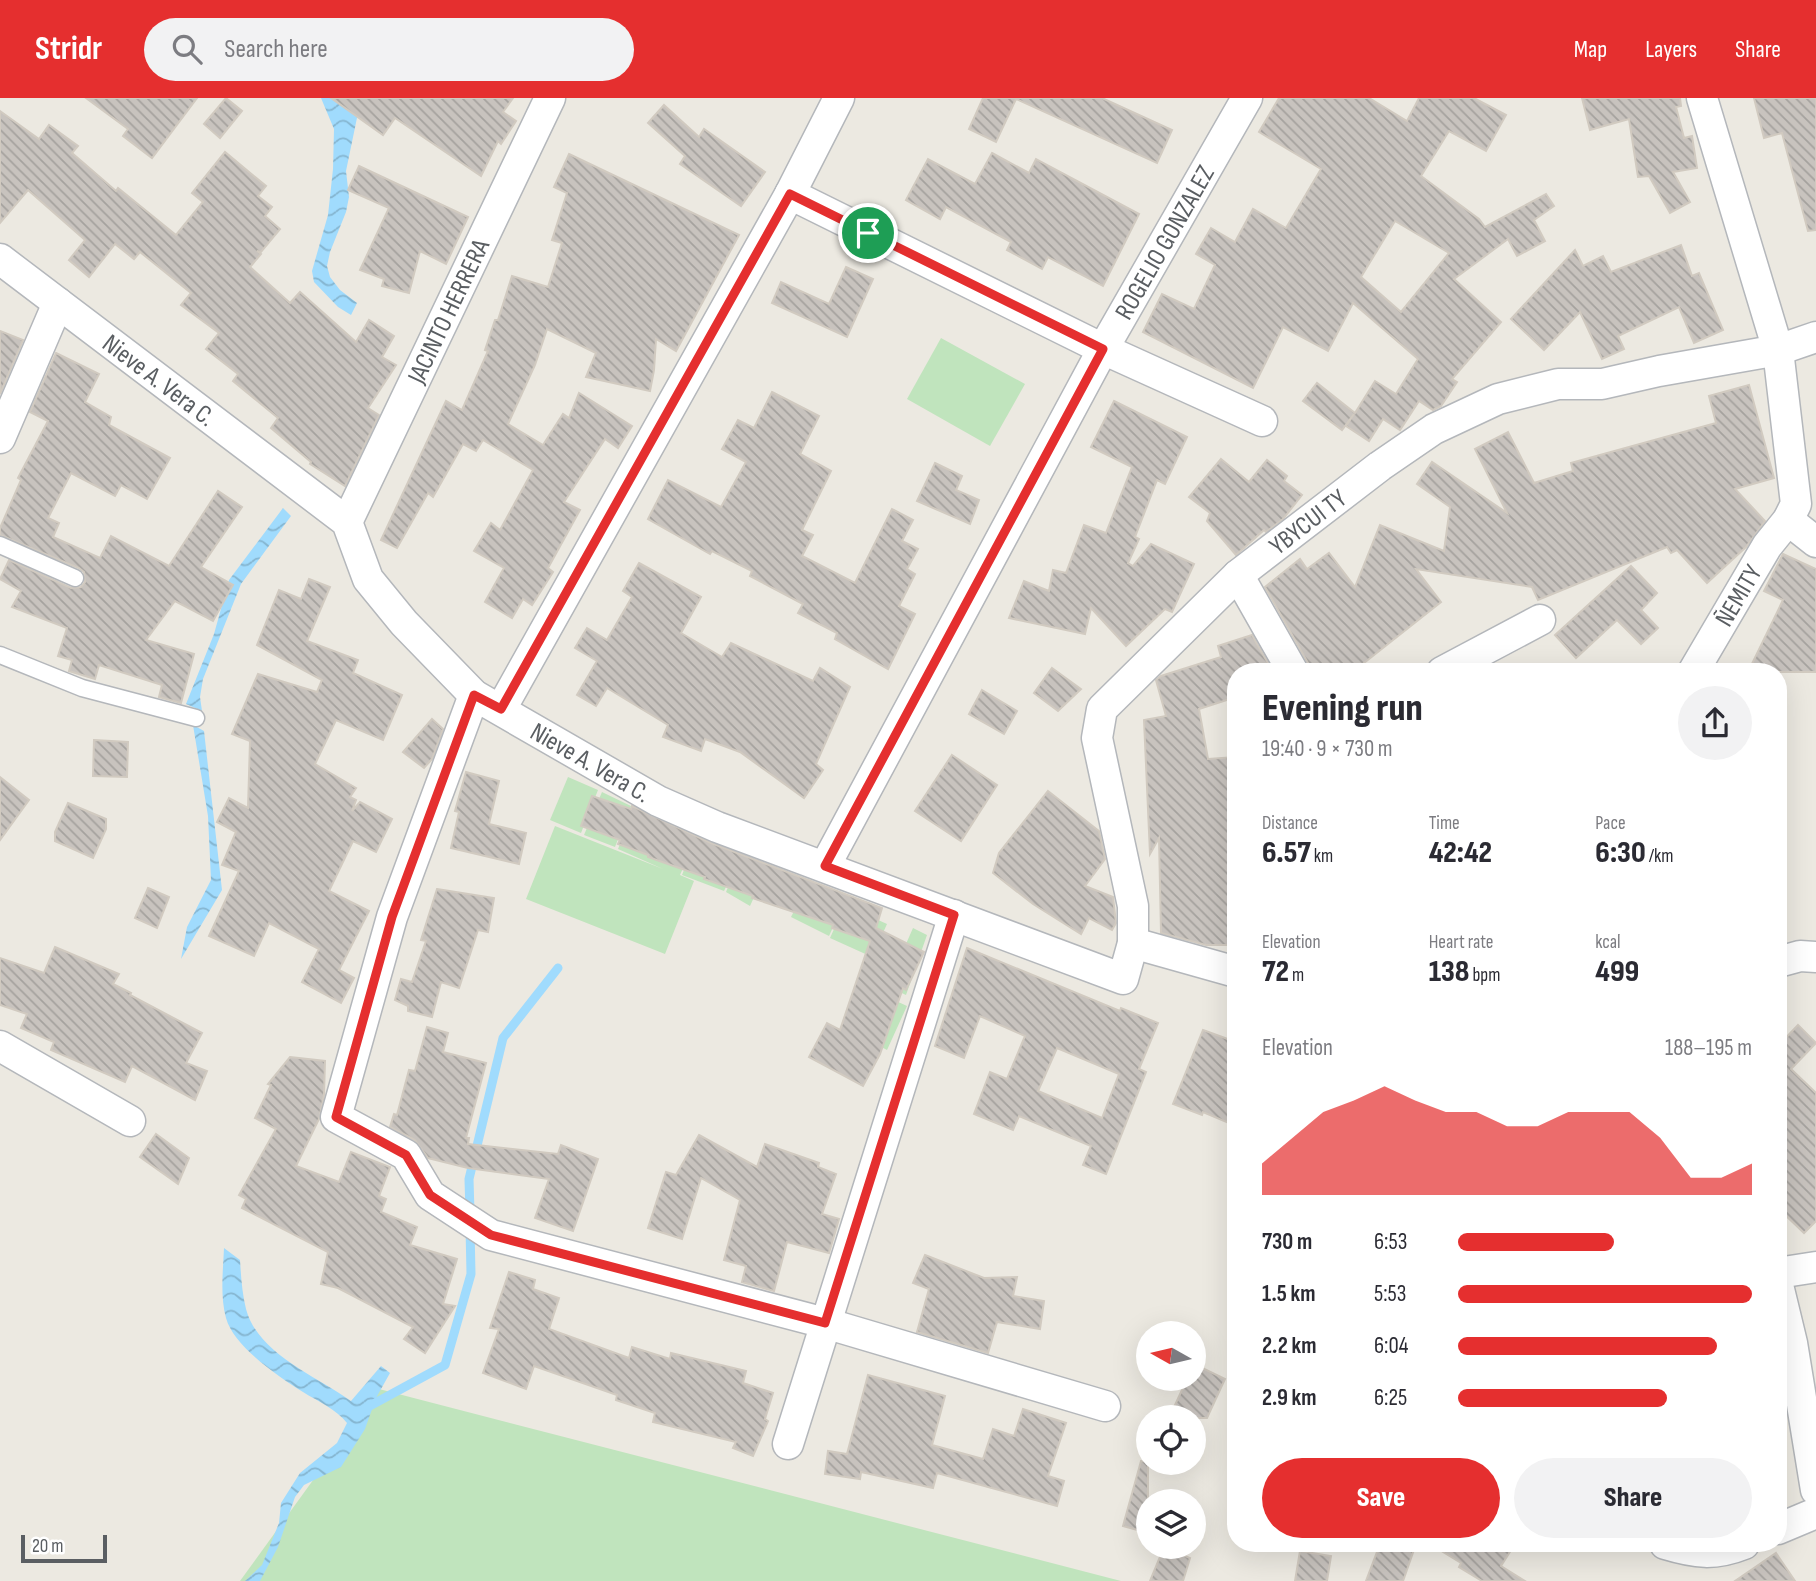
<!DOCTYPE html>
<meta charset="utf-8">
<style>
body{margin:0;font-family:"Sofia Sans Condensed",sans-serif;background:#f2f2f3;color:#2b2b33;height:100vh;display:flex;flex-direction:column;font-size:26px;white-space:nowrap}
*{box-sizing:border-box;margin:0}
p{font-size:23px;color:#7c7c81}
.icon{flex:none;width:38px;height:38px;fill:none;stroke:currentColor;stroke-width:2;stroke-linecap:round;stroke-linejoin:round}
.map{position:relative;flex:1;overflow:hidden}
.sheet{position:absolute;left:1227px;top:565px;width:560px;height:889px;display:flex;flex-direction:column;background:#fff;border-radius:28px;box-shadow:0 7px 28px #0002}
.sheet>*{flex:none}
.needle{width:46px;rotate:278deg}
.fabs{position:absolute;left:1136px;top:1223px;display:grid;gap:14px}
.fabs a{display:grid;place-items:center;width:70px;height:70px;border-radius:50%;background:#fff;box-shadow:0 7px 28px #0002;font-size:35px}
.scale{position:absolute;left:21px;bottom:18px;width:86px;box-sizing:border-box;padding-left:7px;border:4px solid #5a5e62;border-top:0;font-size:19px;line-height:24px;white-space:nowrap;color:#5a5e62;-webkit-text-stroke:5px #fff;paint-order:stroke}
.pin{position:absolute;display:grid;place-items:center;width:60px;height:60px;color:#fff;margin:-30px;border:4px solid #fff;border-radius:50%;box-shadow:0 2px 7px #0007}
.round{display:grid;place-items:center;flex:none;width:74px;height:74px;border-radius:37px;background:#f2f2f3}
.summary{display:flex;align-items:center;justify-content:space-between;height:119px;padding:0 35px}
h1{font-size:38px;font-weight:800;line-height:52px}
.figures{display:grid;grid-template-columns:repeat(3,1fr);gap:10px;height:119px;padding:7px 35px}
.figures div{display:grid;align-content:center}
.figures b{font-size:30px;font-weight:800}
.figures small{font-size:19px;font-weight:400}
.figures p{font-size:19px}
.chart{height:196px;padding:14px 35px}
.chart p{display:flex;justify-content:space-between}
.chart svg{width:100%;height:126px;margin-top:7px;fill:#e52f2f;opacity:.7}
.button{display:flex;gap:14px;margin-top:auto;padding:14px 35px}
.button a{flex:1;height:80px;border-radius:42px;background:#e52f2f;color:#fff;font-size:28px;font-weight:800;line-height:80px;text-align:center}
.button a+a{background:#f2f2f3;color:#2b2b33}
ul{padding:0 35px;list-style:none;font-size:23px}
li{display:grid;grid-template-columns:112px 84px 1fr;align-items:center;height:52px}
li i{height:18px;border-radius:9px;background:#e52f2f}
header{display:flex;align-items:center;gap:42px;box-sizing:border-box;height:98px;padding:0 35px;background:#e52f2f;color:#fff}
header strong{font-size:33px}
nav{display:flex;gap:38px;margin-inline-start:auto;font-size:24px}
.search{width:490px;height:63px;background:#f2f2f3;display:flex;align-items:center;gap:18px;box-sizing:border-box;padding:0 24px;border-radius:38px;color:#7c7c81;font-size:26px}
.map>svg:first-child{display:block}
.green{fill:#c0e4bd}
.water{fill:url(#water-waves)}
.lines{fill:none;stroke-linecap:round;stroke-linejoin:round}
.stream{stroke:#a0dbfd;stroke-width:9}
.building{fill:url(#building-back-hatch);stroke:#d1cac0;stroke-width:2;fill-rule:evenodd}
.lane-casing{stroke:#b4b7bb;stroke-width:19}
.street-casing{stroke:#b4b7bb;stroke-width:33}
.lane{stroke:#fff;stroke-width:16}
.street{stroke:#fff;stroke-width:30}
.route-casing{stroke:#fff;stroke-width:14}
.route{stroke:#e52f2f;stroke-width:9}
.labels{text-anchor:middle;stroke-width:6;stroke-linejoin:round;paint-order:stroke}
.street-label{font-size:26px;fill:#5a5e62;stroke:#fff}
</style>
<header>
<strong>Stridr</strong>
<div class="search"><svg class="icon" aria-label="search" viewBox="0 0 24 24"><circle cx="10" cy="10" r="6"/><path d="M15 15l6 6"/></svg>Search here</div>
<nav><a>Map</a><a>Layers</a><a>Share</a></nav>
</header>
<div class="map">
<svg width="1816" height="1483" viewBox="0 0 1816 1483">
<defs>
<pattern id="water-waves" width="16" height="10" patternUnits="userSpaceOnUse" patternTransform="scale(1.75)"><rect width="16" height="10" fill="#a0dbfd"/><path d="M0 5q4-4 8 0t8 0" fill="none" stroke="#85b5d0"/></pattern>
<pattern id="building-back-hatch" width="6" height="6" patternUnits="userSpaceOnUse" patternTransform="scale(1.75)"><rect width="6" height="6" fill="#c8c3be"/><path d="M-1 5l2 2M0 0l6 6M5-1l2 2" fill="none" stroke="#a5a29e"/></pattern>
</defs>
<rect width="100%" height="100%" fill="#ece9e1"/>
<g class="green">
<path d="M941,240L1025,286L990,348L907,301Z"/>
<path d="M568,679L598,692L581,735L550,722Z"/>
<path d="M602,694L631,708L615,749L584,737Z"/>
<path d="M635,709L739,762L724,793L682,777L696,741L680,777L694,783L665,856L526,801L555,728L663,771L618,751Z"/>
<path d="M739,763L765,775L750,808L726,794Z"/>
<path d="M807,788L844,805L829,838L791,819Z"/>
<path d="M845,807L887,826L872,859L830,840Z"/>
<path d="M913,830L927,837L906,897L861,876L895,871Z"/>
<path d="M868,890L907,908L887,952L849,932Z"/>
<path d="M379,1291L1121,1483H240Z"/>
</g>
<g class="water">
<path d="M321,0H351L358,15L346,73L349,99L346,114L330,154L327,168L330,179L340,192L357,205L351,217L338,209L314,184L312,173L328,117L333,71L334,31Z"/>
<path d="M283,410L291,418L241,486L203,581L200,599L202,613L186,606L214,536L229,482Z"/>
<path d="M193,627L204,633L222,792L181,861L187,829L211,782L208,718Z"/>
<path d="M224,1150L240,1162C241,1178 242,1195 246,1211C258,1256 316,1278 351,1303L381,1268L390,1275L376,1300L365,1331L341,1369L304,1387L295,1399L278,1449L260,1483H245L262,1467L279,1425L281,1405L300,1375L337,1345L347,1325C336,1311 319,1304 303,1294C279,1279 234,1249 226,1220C220,1198 223,1173 224,1150Z"/>
</g>
<g class="lines">
<g class="stream">
<path d="M470,1115L469,1081L503,940L558,870"/>
<path d="M366,1310L445,1267L471,1176L470,1129"/>
</g>
</g>
<g class="building">
<path d="M86,0H197L152,60L123,38L128,31Z"/>
<path d="M226,0L242,13L220,40L204,26Z"/>
<path d="M331,0H513L503,14L516,23L501,46L498,43L481,78L395,20L383,37Z"/>
<path d="M983,0H1102L1172,32L1157,65L1016,1L996,44L969,31Z"/>
<path d="M1279,0H1369L1407,23L1419,0H1474L1506,17L1486,53L1449,33L1421,78L1479,121L1485,129L1546,96L1554,108L1534,122L1545,143L1517,158L1508,141L1454,181L1501,224L1452,281L1457,284L1441,308L1433,312L1419,303L1400,332L1383,321L1369,343L1346,328L1354,316L1342,332L1303,303L1317,285L1355,315L1375,283L1396,296L1418,261L1353,205L1328,253L1283,229L1253,290L1143,234L1162,196L1194,211L1215,167L1196,156L1211,130L1235,144L1253,111L1286,130L1321,71L1259,34ZM1395,123L1449,155L1401,214L1361,179Z"/>
<path d="M1582,0H1680L1681,8L1676,9L1684,40L1692,38L1697,70L1673,74L1690,104L1670,115L1649,78L1638,79L1629,21L1590,32Z"/>
<path d="M1754,0H1816V132L1808,133L1782,35L1764,40Z"/>
<path d="M664,7L699,39L704,31L765,74L741,108L680,66L685,58L648,25Z"/>
<path d="M0,13L39,41L49,27L78,48L72,55L116,93L118,90L176,137L203,104L192,95L225,54L266,88L258,98L272,109L265,118L280,131L261,154L257,153L261,156L250,169L290,205L300,194L356,244L369,222L394,238L382,259L396,267L368,310L379,317L345,388L310,366L311,364L271,330L278,320L233,283L238,276L206,251L219,235L181,207L191,195L140,154L134,161L115,146L89,179L69,162L85,142L28,92L0,125Z"/>
<path d="M992,55L1029,75L1036,61L1139,116L1103,188L1048,159L1042,171L1007,152L1011,144L946,109L940,121L906,102L928,61L975,86Z"/>
<path d="M569,56L739,137L676,253L656,241L654,272L650,293L586,279L596,255L547,231L535,267L508,326L543,347L563,316L569,320L579,295L632,328L618,350L605,341L564,404L580,412L548,470L553,474L532,507L523,501L512,520L485,504L504,470L474,453L491,425L500,432L533,372L483,342L476,353L463,346L433,399L428,395L397,450L381,442L446,303L462,312L488,253L485,252L495,222H498L512,178L548,189L562,145L552,142L567,95L554,89Z"/>
<path d="M359,68L468,119L446,166L420,153L409,195L382,188L384,181L360,172L389,110L348,92Z"/>
<path d="M1681,147L1692,178L1699,175L1723,232L1694,245L1679,209L1618,238L1624,251L1602,261L1580,214L1544,252L1511,221L1575,152L1583,168L1603,158L1611,174Z"/>
<path d="M846,169L873,181L847,239L772,205L781,184L829,206Z"/>
<path d="M0,233L23,242L0,296Z"/>
<path d="M56,255L99,276L85,304L111,319L109,327L170,360L147,401L121,387L115,398L71,375L48,420L59,425L53,439L100,460L111,438L169,468L218,393L242,409L201,469L233,487L213,523L175,503L146,542L194,556L181,605L159,599L162,587L99,567L95,581L69,573L72,562L58,558L67,530L12,509L21,493L0,481L9,462L71,490L81,489L85,484L84,474L79,470L0,437V430L21,382L18,380L48,323L30,314Z"/>
<path d="M1749,287L1774,380L1735,391L1765,423L1746,449L1707,485L1677,452L1671,455L1667,449L1538,502L1532,489L1416,471L1441,504L1359,569L1348,574H1310L1308,565L1265,489L1300,461L1307,471L1329,455L1355,489L1380,427L1444,453L1450,409L1417,386L1432,364L1507,415L1475,351L1508,334L1534,385L1573,373L1571,365L1716,325L1709,298Z"/>
<path d="M772,294L819,318L800,356L831,373L802,432L813,437L802,458L855,485L892,411L913,422L902,443L918,451L907,471L915,476L899,508L915,516L888,571L835,541L837,535L798,515L803,506L750,478L752,473L712,453L710,456L648,421L668,382L721,409L746,364L722,351L738,322L754,330Z"/>
<path d="M1114,303L1187,339L1165,386L1157,382L1135,439L1139,441L1128,465L1133,468L1151,446L1194,466L1172,514L1165,511L1126,548L1091,510L1085,536L1009,520L1024,483L1049,493L1053,472L1066,475L1084,427L1106,435L1132,369L1091,349Z"/>
<path d="M1221,361L1249,384L1267,362L1287,378L1284,383L1302,397L1283,421L1266,434L1264,432L1236,457L1207,423L1210,415L1189,399Z"/>
<path d="M935,365L962,378L956,392L979,402L970,426L917,403Z"/>
<path d="M1783,456L1816,471V574H1748L1783,502L1764,493Z"/>
<path d="M639,465L701,499L681,535L722,559L731,545L813,583L820,570L850,589L816,666L823,672L804,700L740,654L705,641L701,653L663,639L668,627L607,590L596,608L577,597L597,563L575,550L587,530L607,542L632,499L623,493Z"/>
<path d="M1631,468L1657,495L1641,512L1658,530L1641,546L1617,522L1576,560L1555,537Z"/>
<path d="M309,481L330,489L307,543L358,562L353,575L402,597L383,642L336,622L315,666L356,690L350,699L356,702L352,713L360,704L392,721L376,754L353,743L329,793L369,813L339,872L354,880L341,905L302,884L319,851L269,825L254,858L209,838L239,773L222,767L236,734L217,724L229,700L248,710L250,643L232,636L258,576L317,594L322,582L257,547L279,492L301,501Z"/>
<path d="M1252,537L1273,574H1236V599L1199,611L1208,661L1235,659L1236,676V847H1206L1161,835L1159,740L1150,756L1144,622L1166,618L1156,582L1161,578L1221,559L1218,548Z"/>
<path d="M1052,570L1081,591L1058,613L1034,595Z"/>
<path d="M982,592L1017,613L1004,636L969,616Z"/>
<path d="M432,621L443,631L432,661L424,670L403,654Z"/>
<path d="M94,642L128,644L127,679L93,678Z"/>
<path d="M952,657L997,687L961,743L915,713Z"/>
<path d="M466,674L499,683L489,726L526,735L519,766L451,750L459,714L455,713Z"/>
<path d="M0,679L29,702L0,742Z"/>
<path d="M1048,693L1099,733L1105,761L1085,788L1113,799L1116,825L1112,832L1089,820L1081,836L1033,806L993,775L999,755Z"/>
<path d="M592,698L631,711L632,708L711,745L882,810L876,830L924,854L906,892L903,890L880,956L863,988L809,959L827,925L840,932L870,843L832,830L833,827L752,800L753,798L704,781L705,779L648,759V757L618,746L620,742L581,728Z"/>
<path d="M68,705L106,721V731L93,760L55,743V734Z"/>
<path d="M148,790L169,799L157,830L135,820Z"/>
<path d="M437,791L494,800L488,834L478,832L459,890L441,884L432,919L408,913V908L395,902L401,881L412,884L426,843L421,842Z"/>
<path d="M55,849L119,876L113,886L131,895L130,897L202,935L186,965L207,973L195,1002L132,968L125,984L51,952L54,944L21,930L27,916L0,907V860L44,875Z"/>
<path d="M967,850L1120,913L1121,910L1158,925L1139,971L1146,974L1106,1076L1083,1067L1091,1048L1019,1018L1013,1032L974,1016L990,974L1007,981L1025,938L980,918L964,960L935,948ZM1057,950L1119,976L1102,1020L1038,993Z"/>
<path d="M1798,927L1816,945L1791,971L1816,995V1123L1804,1135L1778,1110V948Z"/>
<path d="M427,929L448,935L443,954L486,965L466,1040H469L468,1046L558,1056L561,1047L598,1061L573,1133L535,1120L549,1081L468,1070L428,1060L415,1042L390,1029L394,1016L397,1017L409,972L415,973Z"/>
<path d="M1203,932L1236,944V1028L1203,1014L1202,1017L1173,1006Z"/>
<path d="M290,959L325,963L324,997L319,1021L296,1068L339,1084L351,1054L390,1069L379,1098L386,1101L381,1114L417,1129L410,1147L457,1161L443,1206L455,1208L425,1255L404,1241L413,1229L338,1190L321,1186L328,1154L242,1110L246,1101L239,1097L276,1031L255,1020L271,987L268,986Z"/>
<path d="M156,1036L189,1060L178,1086L140,1059Z"/>
<path d="M699,1037L757,1069L765,1046L819,1065L818,1069L836,1076L822,1116L839,1121L829,1155L787,1144L774,1193L742,1184L746,1168L724,1162L740,1102L701,1080L682,1141L648,1130L666,1074L676,1077Z"/>
<path d="M925,1157L984,1180L1017,1179L1013,1198L1044,1203L1040,1231L997,1224L988,1255L917,1234L929,1191L913,1185Z"/>
<path d="M509,1174L535,1182L533,1191L559,1200L549,1231L629,1260L632,1249L670,1261L671,1255L746,1273L743,1285L773,1295L765,1321L768,1323L753,1358L733,1350L736,1344L653,1324L655,1315L616,1302L617,1297L534,1268L526,1291L483,1275L499,1231L490,1230Z"/>
<path d="M1194,1266L1225,1281L1207,1320H1169L1187,1281H1194Z"/>
<path d="M868,1277L945,1298L932,1347L983,1361L993,1331L1014,1338L1023,1311L1066,1325L1048,1378L1064,1383L1057,1408L937,1375L933,1390L861,1374L860,1381L825,1376L828,1353L847,1356Z"/>
<path d="M1141,1363L1148,1364V1435L1123,1428Z"/>
<path d="M1380,1446H1416L1403,1483H1366Z"/>
<path d="M1430,1446H1515L1501,1468L1525,1483H1482L1459,1469L1461,1465Z"/>
<path d="M1164,1449L1190,1460L1183,1483H1150Z"/>
<path d="M1300,1453L1331,1458L1327,1483H1295Z"/>
<path d="M1776,1455L1795,1483H1735Z"/>
</g>
<g class="lines">
<defs>
<g id="lane">
<path d="M0,447L75,480"/>
<path d="M0,557L82,590L196,620"/>
</g>
<g id="street">
<path d="M790,96L1103,251L1262,323"/>
<path id="s1" d="M0,161L347,424L368,481L404,525L474,597L658,703L717,729L1123,881L1133,845V808L1097,640L1102,611L1238,477L1380,368L1434,331L1498,301L1558,286H1602L1659,273L1778,252L1816,239"/>
<path d="M0,340L58,205"/>
<path d="M1788,422L1816,444"/>
<path id="s2" d="M347,424L550,0"/>
<path d="M1238,477L1293,574"/>
<path d="M1442,574L1540,522"/>
<path id="s3" d="M1693,574L1767,448L1788,422L1796,406L1778,252L1702,0"/>
<path d="M474,597L392,819L336,1019L406,1057L430,1097L491,1137L825,1225L1105,1308"/>
<path d="M501,611L790,96L839,0"/>
<path id="s4" d="M825,768L1103,251L1247,0"/>
<path d="M1133,845L1236,874"/>
<path d="M1778,864L1800,858L1816,859"/>
<path d="M0,948L130,1023"/>
<path d="M1778,1175L1816,1169"/>
<path d="M1778,1187L1792,1245L1816,1392"/>
<path d="M788,1346L954,817"/>
<path d="M1778,1431L1816,1415"/>
<path d="M1665,1446C1695,1455 1714,1458 1744,1446"/>
</g>
</defs>
<use href="#lane" class="lane-casing"/>
<use href="#street" class="street-casing"/>
<use href="#lane" class="lane"/>
<use href="#street" class="street"/>
</g>
<g class="lines">
<defs>
<path id="route" d="M790,96L1103,251L825,768L954,817L825,1225L491,1137L430,1097L406,1057L336,1019L392,819L474,597L501,611Z"/>
</defs>
<use href="#route" class="route-casing"/>
<use href="#route" class="route"/>
</g>
<g class="labels">
<g class="street-label">
<text dy="9" stroke="none"><textPath href="#s4" startOffset="710">ROGELIO GONZALEZ</textPath></text>
<text dy="9" stroke="none"><textPath href="#s2" startOffset="234">JACINTO HERRERA</textPath></text>
<text dy="9" stroke="none"><textPath href="#s1" startOffset="200">Nieve A. Vera C.</textPath></text>
<text dy="9" stroke="none"><textPath href="#s1" startOffset="1918">YBYCUI TY</textPath></text>
<text dy="9" stroke="none"><textPath href="#s3" startOffset="89">ÑEMITY</textPath></text>
<text dy="9" stroke="none"><textPath href="#s1" startOffset="788">Nieve A. Vera C.</textPath></text>
</g>
</g>
</svg>
<div class="fabs">
<a><svg class="needle" viewBox="-14 -14 28 28"><path d="M0-13l5 13h-10z" fill="#e53935"/><path d="M0 13l5-13h-10z" fill="#7c7c81"/></svg></a>
<a><svg class="icon" aria-label="locate" viewBox="0 0 24 24"><circle cx="12" cy="12" r="6"/><path d="M12 2v4M12 18v4M2 12h4M18 12h4"/></svg></a>
<a><svg class="icon" aria-label="layers" viewBox="0 0 24 24"><path d="M12 4l9 5-9 5-9-5zM3 14l9 5 9-5"/></svg></a>
</div>
<div class="scale">20 m</div>
<div class="pin" style="left:868px;top:135px;background:#1e9e55"><svg class="icon" aria-label="arrive" viewBox="0 0 24 24"><path d="M6 21V4h12l-3 4 3 4H6"/></svg></div>
<section class="sheet">
<div class="summary"><div><h1>Evening run</h1><p>19:40 · 9 × 730 m</p></div><a class="round"><svg class="icon" aria-label="share" viewBox="0 0 24 24"><path d="M12 15V3M7 8l5-5 5 5M5 13v7h14v-7"/></svg></a></div>
<div class="figures">
<div><p>Distance</p><b>6.57<small> km</small></b></div>
<div><p>Time</p><b>42:42</b></div>
<div><p>Pace</p><b>6:30<small> /km</small></b></div>
</div>
<div class="figures">
<div><p>Elevation</p><b>72<small> m</small></b></div>
<div><p>Heart rate</p><b>138<small> bpm</small></b></div>
<div><p>kcal</p><b>499</b></div>
</div>
<div class="chart"><p><span>Elevation</span>188–195 m</p>
<svg viewBox="0 0 160 44" preserveAspectRatio="none"><path d="M0 44V33L10 24L20 15L30 11L40 6L50 11L60 15L70 15L80 20L90 20L100 15L110 15L120 15L130 24L140 38L150 38L160 33V44z"/></svg>
</div>
<ul>
<li><b>730 m</b>6:53<i style="width:53%"></i></li>
<li><b>1.5 km</b>5:53<i style="width:100%"></i></li>
<li><b>2.2 km</b>6:04<i style="width:88%"></i></li>
<li><b>2.9 km</b>6:25<i style="width:71%"></i></li>
</ul>
<div class="button"><a>Save</a><a>Share</a></div>
</section>
</div>
